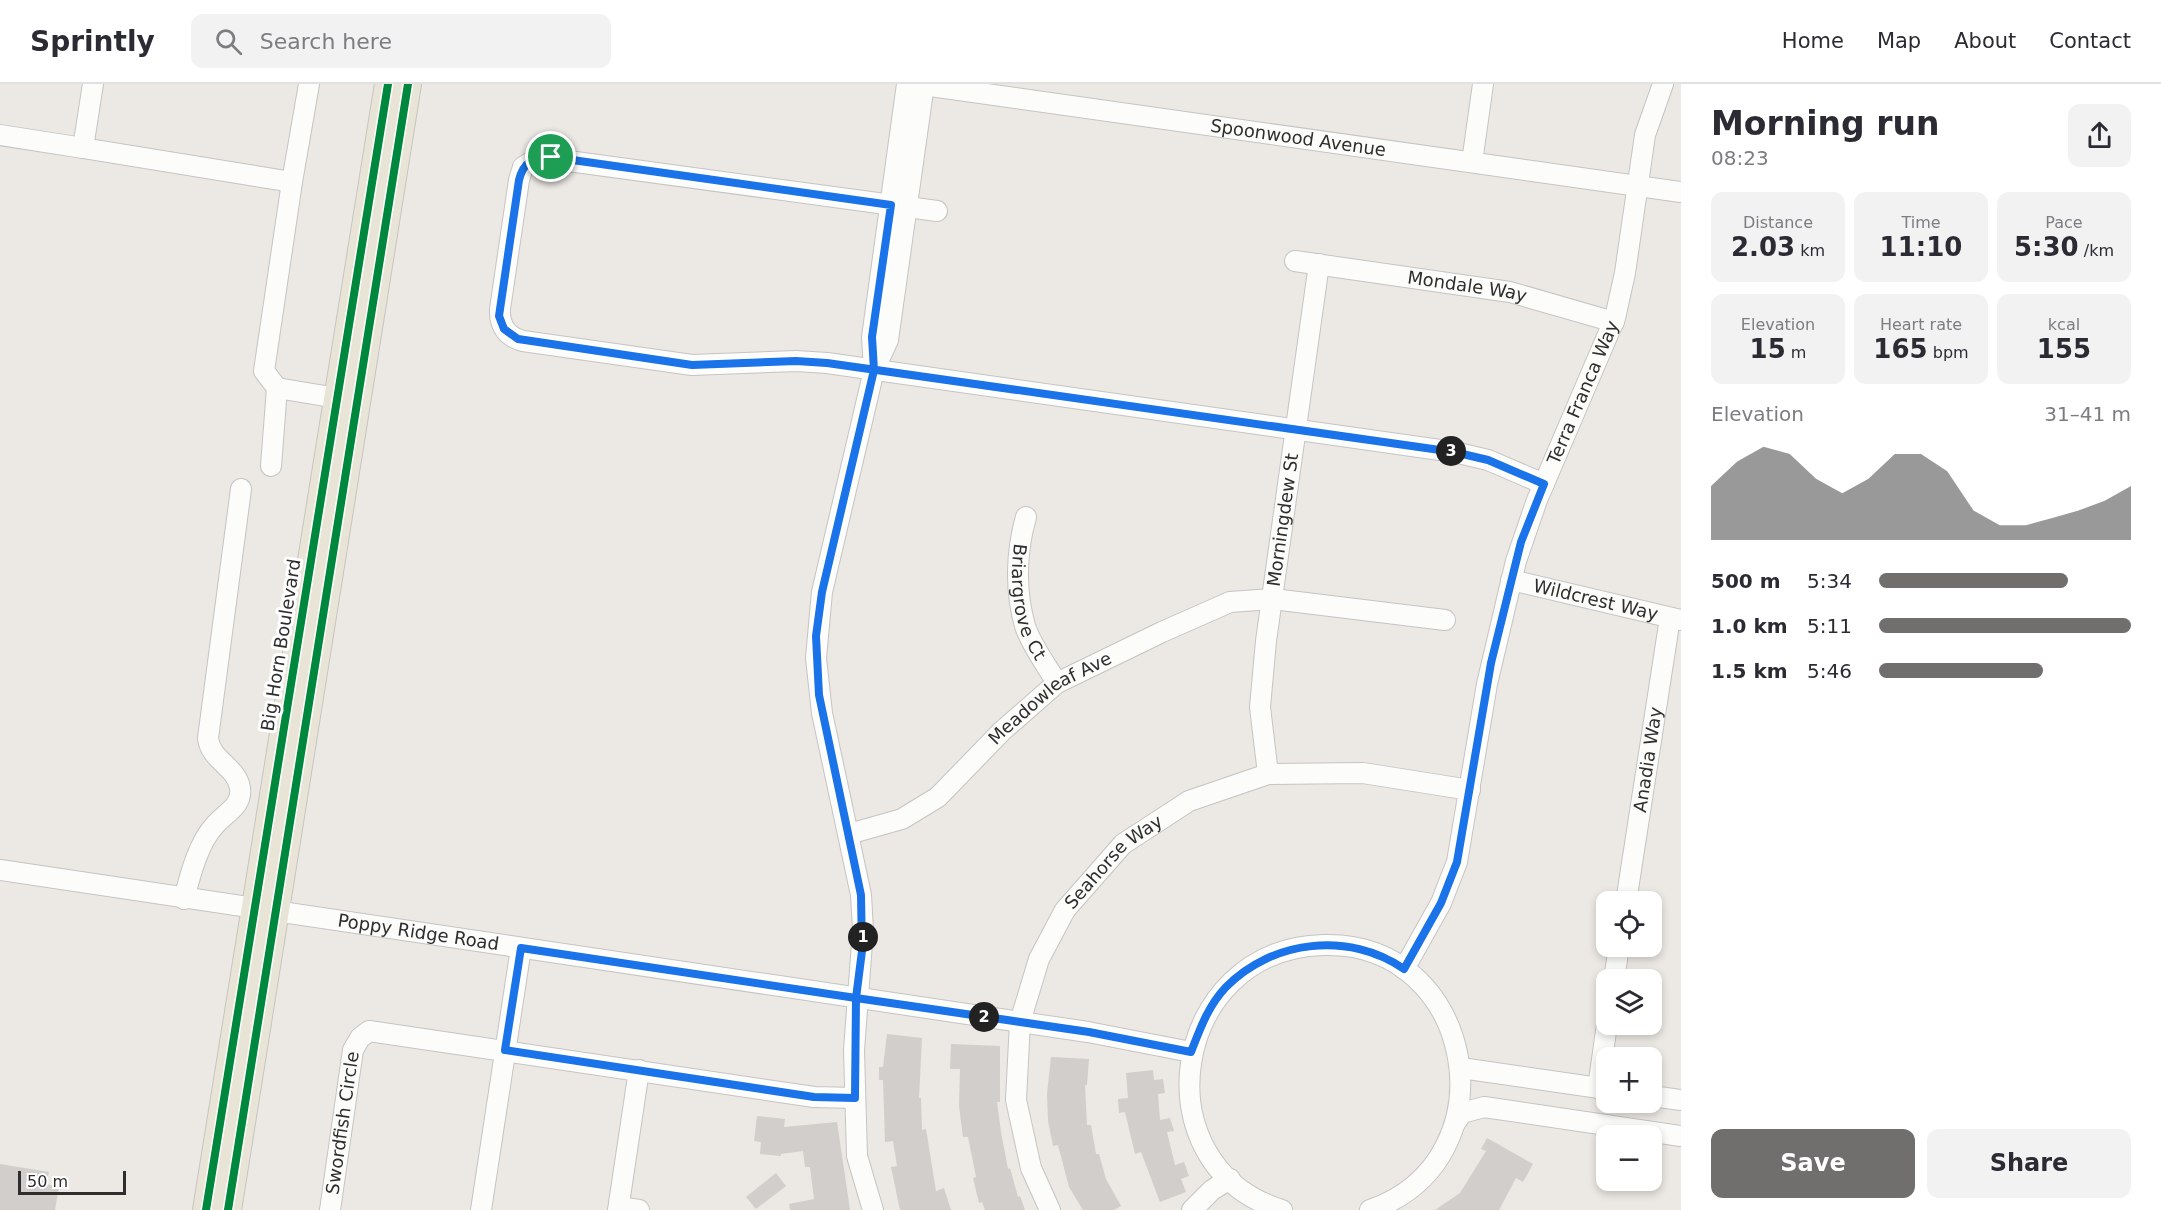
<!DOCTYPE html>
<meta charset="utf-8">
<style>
body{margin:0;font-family:"DejaVu Sans",sans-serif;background:#f2f2f3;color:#2b2b33;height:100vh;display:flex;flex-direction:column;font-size:22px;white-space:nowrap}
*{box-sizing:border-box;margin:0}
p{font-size:20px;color:#7c7c81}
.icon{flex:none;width:33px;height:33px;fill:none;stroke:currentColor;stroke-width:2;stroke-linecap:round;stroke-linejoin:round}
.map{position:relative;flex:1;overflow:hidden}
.sheet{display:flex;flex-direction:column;background:#fff;width:480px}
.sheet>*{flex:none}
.controls{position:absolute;left:1596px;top:807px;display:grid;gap:12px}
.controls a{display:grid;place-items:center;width:66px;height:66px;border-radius:12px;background:#fff;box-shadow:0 3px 9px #0003;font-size:30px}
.scale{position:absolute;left:18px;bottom:15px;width:108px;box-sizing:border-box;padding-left:6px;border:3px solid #2e2e2e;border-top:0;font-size:16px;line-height:21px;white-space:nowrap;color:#2e2e2e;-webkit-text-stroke:4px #fff;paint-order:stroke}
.pin{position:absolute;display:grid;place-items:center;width:51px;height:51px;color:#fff;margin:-26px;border:3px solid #fff;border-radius:50%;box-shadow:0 2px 6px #0007}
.km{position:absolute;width:30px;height:30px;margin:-15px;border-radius:50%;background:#222;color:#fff;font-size:16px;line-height:30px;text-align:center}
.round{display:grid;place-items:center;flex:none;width:63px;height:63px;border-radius:12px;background:#f2f2f3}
.head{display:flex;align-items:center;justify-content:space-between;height:102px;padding:0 30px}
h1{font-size:33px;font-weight:700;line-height:45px}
.figures{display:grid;grid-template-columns:repeat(3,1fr);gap:9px;height:102px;padding:6px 30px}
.figures div{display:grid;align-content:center;border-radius:12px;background:#f2f2f3;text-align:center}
.figures b{font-size:26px;font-weight:700}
.figures small{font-size:16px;font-weight:400}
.figures p{font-size:16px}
.chart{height:168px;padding:12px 30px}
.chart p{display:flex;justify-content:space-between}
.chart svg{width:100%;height:108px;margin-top:6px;fill:#706f6e;opacity:.7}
.cta{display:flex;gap:12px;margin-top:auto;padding:12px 30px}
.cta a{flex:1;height:69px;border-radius:12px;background:#706f6e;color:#fff;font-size:24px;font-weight:700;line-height:69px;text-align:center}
.cta a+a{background:#f2f2f3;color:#2b2b33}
ul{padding:0 30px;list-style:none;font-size:20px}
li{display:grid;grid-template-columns:96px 72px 1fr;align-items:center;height:45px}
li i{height:15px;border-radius:8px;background:#706f6e}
header{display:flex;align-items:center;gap:36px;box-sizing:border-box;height:84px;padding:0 30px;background:#fff;border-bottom:2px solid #e1e1e2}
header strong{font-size:28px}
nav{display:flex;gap:33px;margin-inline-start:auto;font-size:21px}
.search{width:420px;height:54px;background:#f2f2f3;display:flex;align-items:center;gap:15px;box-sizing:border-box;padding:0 21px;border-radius:12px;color:#7c7c81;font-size:22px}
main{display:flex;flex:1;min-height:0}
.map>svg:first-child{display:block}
.building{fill:#d1cecb}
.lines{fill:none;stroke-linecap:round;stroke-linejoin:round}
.minor-casing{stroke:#c5c4c5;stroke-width:22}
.major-casing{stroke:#c6c5c4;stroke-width:28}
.minor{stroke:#fcfcfb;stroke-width:20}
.major{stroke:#e8e4d6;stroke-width:26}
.cycleway-casing{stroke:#fff;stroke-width:11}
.cycleway{stroke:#00873e;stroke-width:8}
.route-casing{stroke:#fff;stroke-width:12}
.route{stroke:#1a73e8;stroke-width:8}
.labels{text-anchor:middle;stroke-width:6;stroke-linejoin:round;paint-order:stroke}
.street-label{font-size:18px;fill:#2e2e2e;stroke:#fff}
</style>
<header>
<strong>Sprintly</strong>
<div class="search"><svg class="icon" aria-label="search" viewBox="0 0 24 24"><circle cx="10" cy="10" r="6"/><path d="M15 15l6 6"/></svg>Search here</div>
<nav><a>Home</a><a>Map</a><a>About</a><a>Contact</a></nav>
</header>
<main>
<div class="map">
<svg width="1681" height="1126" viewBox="0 0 1681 1126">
<rect width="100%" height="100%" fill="#ece8e4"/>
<g class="building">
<path d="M887,950L922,954L919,1014H921L922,1046L926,1045L936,1107L944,1104L951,1126H900L891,1083L897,1082L893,1057L885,1058L883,996H879V983H883Z"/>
<path d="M951,960L1000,962V1018H997L1001,1048L1008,1085L1010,1084L1018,1113L1020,1112L1025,1126H985L982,1118L979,1119L973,1094L976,1093L968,1053H963L959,1022L960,985H950Z"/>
<path d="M1051,973L1089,975L1087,1001H1085L1087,1041H1091L1096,1070H1099L1106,1095L1121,1122L1114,1126H1083L1069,1103L1058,1061L1053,1062L1048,1037L1047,1010Z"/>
<path d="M1153,986L1154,996L1163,995L1165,1009L1158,1010L1160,1036L1170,1034L1174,1047L1167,1048L1175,1081L1184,1078L1189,1092L1181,1095L1186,1108L1160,1118L1141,1068L1135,1070L1125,1028L1119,1029L1118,1015L1128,1014L1126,989Z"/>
<path d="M757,1032L785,1035L784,1043L837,1038L850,1126H790L789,1120L814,1115L810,1083H805L803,1067L781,1070V1072L760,1070L761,1058L754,1057Z"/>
<path d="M1487,1054L1533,1080L1523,1098L1516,1094L1499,1126H1435L1460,1109L1486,1067L1481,1065Z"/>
<path d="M0,1080L49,1088L46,1100L59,1103L55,1126H0Z"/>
<path d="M776,1089L786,1102L756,1125L746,1113Z"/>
</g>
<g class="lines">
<defs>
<g id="minor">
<path d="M93,0L83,64L292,98L309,0"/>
<path id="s1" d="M916,0L1681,108"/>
<path d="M0,51L83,64"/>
<path d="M1472,78L1483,0"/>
<path d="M292,98L264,287L277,304L337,314"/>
<path d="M937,127L539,73L523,83L519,96L500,225C499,242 507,253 523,257L692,281L796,277L827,279L1454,368L1488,376L1544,400"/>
<path id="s2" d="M1295,177L1510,208L1614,238"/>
<path d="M874,286L888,256L924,0"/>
<path d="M271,382L277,304"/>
<path id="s3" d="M1026,433C1016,468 1015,507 1025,542C1031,561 1047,582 1057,599"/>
<path id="s4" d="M1511,496L1681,536"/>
<path id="s5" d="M1268,690L1260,623L1266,557L1319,180"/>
<path id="s6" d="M849,750L902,735L938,713L1002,647L1057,599L1162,548L1230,518L1273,515L1445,536"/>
<path id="s7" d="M0,786L1088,948L1191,968"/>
<path d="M184,815C190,792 198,759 215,741C224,730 243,722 240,704C237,683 210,676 208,654L241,405"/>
<path id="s8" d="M1626,818L1670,534"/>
<path id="s9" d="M1404,885L1441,819L1457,778L1487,600L1516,477L1537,416L1615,234L1625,189L1645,51L1663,0"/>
<path d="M1614,896L1619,862"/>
<path d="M1461,984L1606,1005"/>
<path d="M1598,1004L1607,940"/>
<path d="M1652,1012L1681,1016"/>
<path d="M1456,1038L1462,1029L1484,1023L1681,1052"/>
<path d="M619,1123L639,1126"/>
<path id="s10" d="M330,1126L353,966L360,954L369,947L814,1013L855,1014"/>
<path d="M481,1126L521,864"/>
<path d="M618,1126L639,986"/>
<path d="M873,1126L857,1072L854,966L863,846L861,811L822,629L816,574L822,508L874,286L872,253L907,0"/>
<path id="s11" d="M1050,1126L1031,1084L1016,1016L1020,938L1039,875L1065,826L1123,760L1189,717L1268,690L1363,689L1470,706"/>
<path d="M1192,1126L1212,1106L1230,1095"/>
<path d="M1282,1126C1138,1082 1170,865 1323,861C1475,856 1515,1076 1370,1126"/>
</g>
<g id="major">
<path d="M206,1126L388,0"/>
<path d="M228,1126L408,0"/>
</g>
</defs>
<use href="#minor" class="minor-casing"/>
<use href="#major" class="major-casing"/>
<use href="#minor" class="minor"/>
<use href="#major" class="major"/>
<defs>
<g id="cycleway">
<path d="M206,1126L388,0"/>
<path d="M228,1126L408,0"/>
</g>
</defs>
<use href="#cycleway" class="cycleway-casing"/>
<use href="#cycleway" class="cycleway"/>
</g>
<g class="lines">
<defs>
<path id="route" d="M551,73L891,121L872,253L874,286L822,508L816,552L819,611L861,811L862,867L856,914L521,864L505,966L814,1013L855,1014L856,914L1089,948L1191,968C1200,945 1208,922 1226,903C1272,856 1349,847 1404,885L1441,819L1457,778L1491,579L1521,458L1544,400L1488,376L1454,368L827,279L796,277L692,281L518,255L504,245L499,232L519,96C523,79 534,71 551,73"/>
</defs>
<use href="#route" class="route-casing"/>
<use href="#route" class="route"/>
</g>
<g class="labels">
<g class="street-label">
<text dy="6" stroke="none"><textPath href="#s1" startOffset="386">Spoonwood Avenue</textPath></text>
<text dy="6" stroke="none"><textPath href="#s2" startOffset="174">Mondale Way</textPath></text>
<text dy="6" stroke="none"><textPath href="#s9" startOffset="608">Terra Franca Way</textPath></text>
<text dy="6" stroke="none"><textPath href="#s5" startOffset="256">Morningdew St</textPath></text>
<text dy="6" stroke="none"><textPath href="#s3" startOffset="87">Briargrove Ct</textPath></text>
<text dy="6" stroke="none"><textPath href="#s4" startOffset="87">Wildcrest Way</textPath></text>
<text transform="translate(281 561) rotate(-81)" y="6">Big Horn Boulevard</text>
<text dy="6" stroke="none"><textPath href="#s6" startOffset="248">Meadowleaf Ave</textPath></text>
<text dy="6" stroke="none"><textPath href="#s8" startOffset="144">Anadia Way</textPath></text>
<text dy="6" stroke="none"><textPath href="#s11" startOffset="384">Seahorse Way</textPath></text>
<text dy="6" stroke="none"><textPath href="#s7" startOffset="423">Poppy Ridge Road</textPath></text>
<text dy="6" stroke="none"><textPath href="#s10" startOffset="88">Swordfish Circle</textPath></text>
</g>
</g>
</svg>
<div class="controls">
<a><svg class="icon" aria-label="locate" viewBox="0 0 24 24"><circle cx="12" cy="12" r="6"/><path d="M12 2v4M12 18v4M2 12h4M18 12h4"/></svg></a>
<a><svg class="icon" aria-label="layers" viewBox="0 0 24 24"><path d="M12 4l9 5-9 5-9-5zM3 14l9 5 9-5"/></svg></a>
<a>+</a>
<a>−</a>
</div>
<div class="scale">50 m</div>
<div class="pin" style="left:551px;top:73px;background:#1e9e55"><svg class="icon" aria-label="arrive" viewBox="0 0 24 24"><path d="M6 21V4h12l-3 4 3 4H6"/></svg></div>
<b class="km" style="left:863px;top:853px">1</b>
<b class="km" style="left:984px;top:933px">2</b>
<b class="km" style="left:1451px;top:367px">3</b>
</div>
<section class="sheet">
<div class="head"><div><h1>Morning run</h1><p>08:23</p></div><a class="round"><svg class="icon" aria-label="share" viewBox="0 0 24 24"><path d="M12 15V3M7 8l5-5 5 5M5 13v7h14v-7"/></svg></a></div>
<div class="figures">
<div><p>Distance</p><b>2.03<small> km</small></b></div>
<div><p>Time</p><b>11:10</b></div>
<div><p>Pace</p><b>5:30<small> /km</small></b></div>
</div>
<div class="figures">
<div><p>Elevation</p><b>15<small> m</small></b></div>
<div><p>Heart rate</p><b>165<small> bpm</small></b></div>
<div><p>kcal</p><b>155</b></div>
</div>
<div class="chart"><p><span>Elevation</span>31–41 m</p>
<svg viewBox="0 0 160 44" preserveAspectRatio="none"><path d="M0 44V22L10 12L20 6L30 9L40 19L50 25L60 19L70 9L80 9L90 16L100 32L110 38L120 38L130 35L140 32L150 28L160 22V44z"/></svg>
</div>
<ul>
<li><b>500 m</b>5:34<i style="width:75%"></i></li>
<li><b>1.0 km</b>5:11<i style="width:100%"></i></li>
<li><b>1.5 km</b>5:46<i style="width:65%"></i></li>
</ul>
<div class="cta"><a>Save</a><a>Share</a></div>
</section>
</main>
